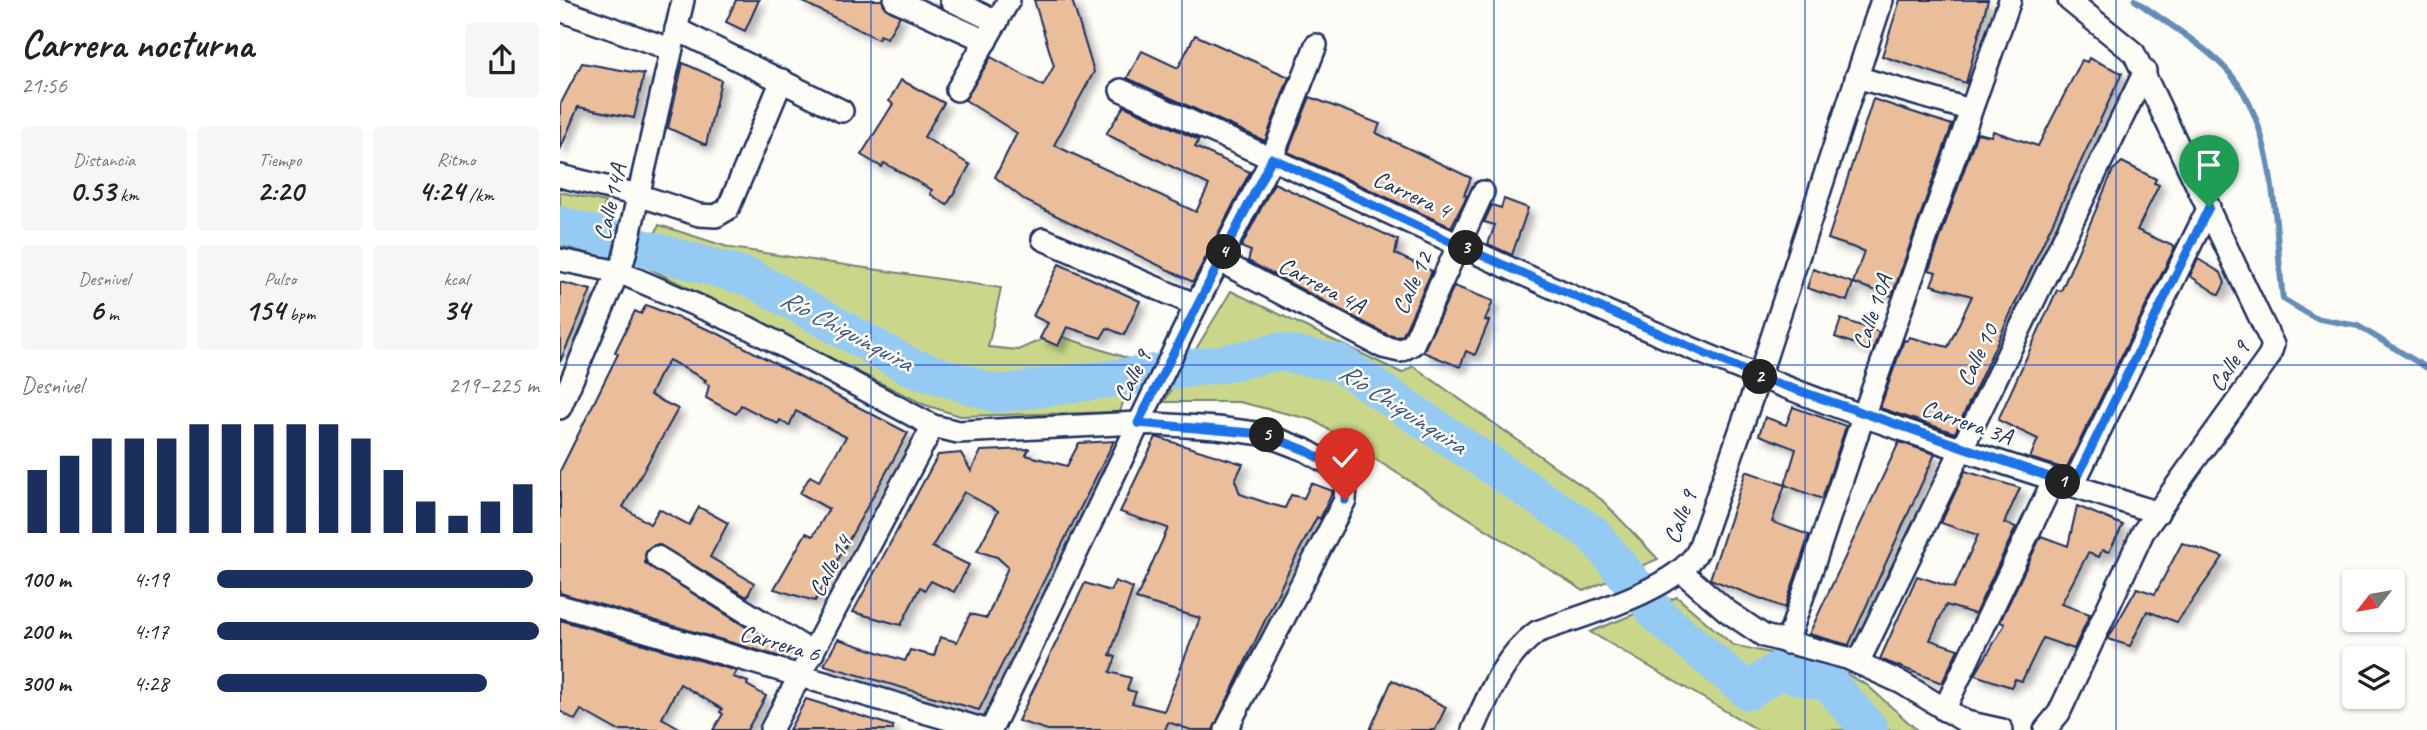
<!DOCTYPE html>
<html lang="es">
<meta charset="utf-8">
<style>
body{margin:0;font-family:Caveat,sans-serif;background:#f6f6f6;color:#222;height:100vh;display:flex;flex-direction:column;font-size:26px;white-space:nowrap}
*{box-sizing:border-box;margin:0}
p{font-size:23px;color:#767676}
.icon{flex:none;width:38px;height:38px;fill:none;stroke:currentColor;stroke-width:2;stroke-linecap:round;stroke-linejoin:round}
.map{position:relative;flex:1;overflow:hidden}
.details{display:flex;flex-direction:column;background:#fff;width:560px}
.details>*{flex:none}
.needle{width:46px;rotate:239deg}
.buttons{position:absolute;left:1782px;top:569px;display:grid;gap:14px}
.buttons a{display:grid;place-items:center;width:63px;height:63px;border-radius:7px;background:#fff;box-shadow:0 2px 5px #0004;font-size:35px}
.pin{position:absolute;display:grid;place-items:center;width:60px;height:60px;color:#fff;margin:-72px -30px;border-radius:50% 50% 50% 0;rotate:-45deg;box-shadow:0 0 7px #0007}
.pin .icon{rotate:45deg}
.km{position:absolute;width:35px;height:35px;margin:-18px;border-radius:50%;background:#222;color:#fff;font-size:19px;line-height:35px;text-align:center}
.round{display:grid;place-items:center;flex:none;width:74px;height:74px;border-radius:7px;background:#f6f6f6}
.headline{display:flex;align-items:center;justify-content:space-between;height:119px;padding:0 21px}
h1{font-size:38px;font-weight:800;line-height:52px}
.figures{display:grid;grid-template-columns:repeat(3,1fr);gap:10px;height:119px;padding:7px 21px}
.figures div{display:grid;align-content:center;border-radius:7px;background:#f6f6f6;text-align:center}
.figures b{font-size:30px;font-weight:800}
.figures small{font-size:19px;font-weight:400}
.figures p{font-size:19px}
.chart{height:196px;padding:14px 21px}
.chart p{display:flex;justify-content:space-between}
.chart svg{width:100%;height:126px;margin-top:7px;stroke:#1b2f5e;stroke-width:6}
ul{padding:0 21px;list-style:none;font-size:23px}
li{display:grid;grid-template-columns:112px 84px 1fr;align-items:center;height:52px}
li i{height:18px;border-radius:9px;background:#1b2f5e}
main{display:flex;flex:1;min-height:0}
.map>svg:first-child{display:block}
.green{fill:#cad78b;stroke:#728374;stroke-width:2}
.lines{fill:none;stroke-linecap:round;stroke-linejoin:round}
.stream{stroke:#648db7;stroke-width:6}
.river{stroke:#95cbf3;stroke-width:38}
.building{fill:#ebbe9b;stroke:#1b2f5e;stroke-width:2;filter:url(#shadow)}
.minor-casing{stroke:#1b2f5e;stroke-width:26}
.minor{stroke:#fdfcf7;stroke-width:21}
.route-casing{stroke:#fff;stroke-width:14}
.route{stroke:#1a73e8;stroke-width:9}
.grid{fill:none;stroke:#1d4ed8;stroke-width:2;stroke-opacity:0.55}
.labels{text-anchor:middle;stroke-width:5;stroke-linejoin:round;paint-order:stroke}
.street-label{font-size:24px;fill:#1b2f5e;stroke:#fdfcf7}
.water-label{font-size:26px;font-style:italic;fill:#3a5683;stroke:#fdfcf7}
</style>
<main>
<section class="details">
<div class="headline"><div><h1>Carrera nocturna</h1><p>21:56</p></div><a class="round"><svg class="icon" aria-label="share" viewBox="0 0 24 24"><path d="M12 15V3M7 8l5-5 5 5M5 13v7h14v-7"/></svg></a></div>
<div class="figures">
<div><p>Distancia</p><b>0.53<small> km</small></b></div>
<div><p>Tiempo</p><b>2:20</b></div>
<div><p>Ritmo</p><b>4:24<small> /km</small></b></div>
</div>
<div class="figures">
<div><p>Desnivel</p><b>6<small> m</small></b></div>
<div><p>Pulso</p><b>154<small> bpm</small></b></div>
<div><p>kcal</p><b>34</b></div>
</div>
<div class="chart"><p><span>Desnivel</span>219–225 m</p>
<svg viewBox="0 0 160 44" preserveAspectRatio="none"><path d="M5 44V22M15 44V17M25 44V11M35 44V11M45 44V11M55 44V6M65 44V6M75 44V6M85 44V6M95 44V6M105 44V11M115 44V22M125 44V33M135 44V38M145 44V33M155 44V27"/></svg>
</div>
<ul>
<li><b>100 m</b>4:19<i style="width:98%"></i></li>
<li><b>200 m</b>4:17<i style="width:100%"></i></li>
<li><b>300 m</b>4:28<i style="width:84%"></i></li>
</ul>
</section>
<div class="map">
<svg width="1867" height="730" viewBox="0 0 1867 730">
<defs>
<filter id="shadow"><feDropShadow dx="6" dy="6" stdDeviation="3.5" flood-color="#0004"/></filter>
</defs>
<rect width="100%" height="100%" fill="#fdfcf7"/>
<filter id="ink" filterUnits="userSpaceOnUse"><feTurbulence type="fractalNoise" baseFrequency=".0143" numOctaves="2"/><feDisplacementMap in="SourceGraphic" scale="14" xChannelSelector="R" yChannelSelector="G"/><feConvolveMatrix kernelMatrix="1 2 1 2 8 2 1 2 1" color-interpolation-filters="sRGB"/></filter>
<g filter="url(#ink)">
<g class="green">
<path d="M0,192L45,202L34,254L0,246Z"/>
<path d="M99,225L171,248L441,288L428,347L458,350L494,334L576,361L560,412L400,416L365,405L82,265Z"/>
<path d="M671,291L842,373L853,366L1042,500L1098,559L1024,591L753,420L679,402H604Z"/>
<path d="M1117,597L1173,645L1272,666L1307,685L1357,730H1198L1030,632Z"/>
</g>
<g class="lines">
<path class="stream" d="M1575,0C1603,21 1641,43 1665,68C1718,122 1714,228 1723,299L1755,318L1798,326L1867,368"/>
<path class="river" d="M0,225L191,278L349,366L437,394L662,364L717,352L779,363L1033,534L1101,618L1188,691L1217,671L1269,683L1310,730"/>
</g>
<g class="building">
<path d="M176,0H199L185,31L166,22Z"/>
<path d="M239,0H322L325,8L340,16L327,38L320,35L318,39Z"/>
<path d="M474,0H512L534,72L494,145L636,212L649,185L546,134L564,106L639,140L635,147L690,172L633,282L466,201L435,177L457,133L405,100L431,57L483,86L494,66Z"/>
<path d="M1340,0H1428L1406,83L1322,56Z"/>
<path d="M635,35L729,77L705,141L567,78L582,51L618,68Z"/>
<path d="M1529,58L1562,73L1395,433L1320,408L1344,340L1347,341L1349,337L1388,347L1412,296L1371,285L1376,272L1369,270L1417,133L1431,136L1433,131L1478,146L1522,60L1527,62Z"/>
<path d="M22,63L84,74L74,118L18,107L0,150V105Z"/>
<path d="M123,63L161,80L146,145L108,128Z"/>
<path d="M341,80L384,103L364,137L410,165L387,205L370,194L372,190L324,163L322,167L301,155L333,104L329,101Z"/>
<path d="M750,97L820,124L816,133L911,178L904,195L907,196L891,227L728,152Z"/>
<path d="M1313,99L1392,125L1332,296L1293,283L1304,251L1268,239Z"/>
<path d="M1562,162L1596,179L1594,183L1599,185L1577,230L1615,247L1506,469L1470,458L1478,439L1438,420L1497,290L1501,291L1553,170Z"/>
<path d="M714,183L838,240L835,254L872,271L843,335L838,337L828,335L688,261L691,251L681,247Z"/>
<path d="M944,199L968,208L952,255L928,244L935,225L924,222L932,205L941,208Z"/>
<path d="M1638,259L1661,273L1665,283L1659,295L1630,276Z"/>
<path d="M499,264L580,301L564,335L547,328L541,338L507,327L498,346L480,338L488,323L473,316Z"/>
<path d="M1253,269L1293,283L1287,301L1247,288Z"/>
<path d="M0,282L31,290L0,362Z"/>
<path d="M894,286L933,301L925,320L929,321L915,355L906,351L900,367L863,352Z"/>
<path d="M86,305L157,333L348,433L255,601L214,589L246,533L253,536L269,509L240,493L250,476L259,481L286,437L236,411L229,426L220,420L218,424L181,405L176,414L146,398L149,385L144,382L146,380L109,360L99,376L90,395L118,409L63,507L90,524L99,509L129,525L139,507L168,523L150,557L194,583L187,597L98,544L86,550L85,563L224,651L221,657L0,593V471L58,354L55,352L75,311L81,314Z"/>
<path d="M1281,319L1319,332L1313,350L1275,337Z"/>
<path d="M1233,407L1286,426L1262,499L1225,485L1212,522L1249,535L1225,608L1150,579L1186,471L1225,485L1236,449L1199,435L1205,417L1226,425Z"/>
<path d="M596,437L683,464L675,480L680,494L710,504L725,508L731,495L744,498L751,483L773,491L760,519L757,517L727,574L653,730H631L608,722L605,730H488L458,721L525,583L550,591L555,581L573,588L550,655L556,657L550,672L571,678L567,690L576,692L572,703L604,711L640,618L576,599L608,528L560,512Z"/>
<path d="M554,441L419,710L264,665L278,639L345,661L350,650L374,656L380,637L397,642L410,614L427,618L448,567L437,557L417,551L438,511L404,492L372,547L409,565L394,592L371,581L365,590L360,587L341,625L293,612L378,455L401,453L411,471L421,451L469,449L466,455L507,466L519,443Z"/>
<path d="M1339,442L1375,454L1290,642L1289,645L1249,634Z"/>
<path d="M1405,471L1460,488L1444,523L1456,527L1415,614L1386,605L1370,640L1398,649L1382,683L1320,659L1357,576L1394,588L1418,535L1381,523Z"/>
<path d="M1517,506L1563,525L1549,552L1542,550L1539,557L1528,553L1501,604L1530,614L1514,649L1483,638L1462,681L1455,679L1451,687L1415,675L1445,624L1440,622L1481,536L1508,546Z"/>
<path d="M1622,543L1663,557L1617,622L1587,611L1570,646L1548,639L1577,588L1595,594Z"/>
<path d="M0,620L177,671L173,677L188,682L187,685L206,696L187,730H153L163,714L160,712L162,709L120,684L102,718L123,730H57L21,710L15,720L0,711Z"/>
<path d="M832,680L886,707L875,730H810Z"/>
<path d="M246,699L333,726V730H229Z"/>
</g>
<g class="lines">
<defs>
<g id="minor">
<path d="M335,0L426,41"/>
<path d="M391,0L437,22"/>
<path d="M0,10L110,49"/>
<path d="M116,29L282,111"/>
<path d="M1296,77L1411,110"/>
<path d="M397,90L449,0"/>
<path d="M561,90C773,185 983,288 1198,376C1328,429 1464,469 1598,513"/>
<path d="M0,176L78,195L139,215L156,216L168,209L222,80"/>
<path d="M483,239L636,305"/>
<path d="M0,260L59,272L189,328L373,426L398,432L578,423L657,428L703,434L745,450L780,470L786,486L785,500L666,730"/>
<path d="M660,261L823,347L840,351L853,344L923,192"/>
<path d="M0,408L64,258L123,0"/>
<path d="M1513,485L1649,207"/>
<path d="M97,557L253,653"/>
<path d="M1121,571L1167,611L1204,636L1287,658L1342,683L1406,722L1442,730"/>
<path d="M0,606L426,730"/>
<path d="M1227,643L1304,414L1450,0"/>
<path d="M1298,663L1585,71"/>
<path d="M1384,710L1494,479"/>
<path d="M211,730L373,426"/>
<path d="M431,730L636,305L712,158L756,45"/>
<path d="M913,730C929,694 944,656 977,632C1020,616 1115,591 1138,551L1199,377L1322,0"/>
<path d="M1485,730L1499,713L1583,532L1709,357L1713,345L1574,53L1509,0"/>
</g>
</defs>
<use href="#minor" class="minor-casing"/>
<use href="#minor" class="minor"/>
</g>
</g>
<g class="lines" filter="url(#ink)">
<defs>
<path id="route" d="M785,500L786,486L780,470L745,450L703,434L578,423L712,158L898,245L1199,377L1513,485L1649,207"/>
</defs>
<use href="#route" class="route-casing"/>
<use href="#route" class="route"/>
</g>
<path class="grid" d="M311,0V730M622,0V730M934,0V730M1245,0V730M1556,0V730M0,365H1867"/>
<g class="labels">
<g class="street-label">
<text transform="translate(852 194) rotate(25)" y="8">Carrera 4</text>
<text transform="translate(50 202) rotate(-77)" y="8">Calle 14A</text>
<text transform="translate(852 283) rotate(-66)" y="8">Calle 12</text>
<text transform="translate(762 285) rotate(28)" y="8">Carrera 4A</text>
<text transform="translate(1312 312) rotate(-71)" y="8">Calle 10A</text>
<text transform="translate(1417 355) rotate(-64)" y="8">Calle 10</text>
<text transform="translate(1669 366) rotate(-57)" y="8">Calle 9</text>
<text transform="translate(572 376) rotate(-63)" y="8">Calle 9</text>
<text transform="translate(1407 422) rotate(19)" y="8">Carrera 3A</text>
<text transform="translate(1120 517) rotate(-69)" y="8">Calle 9</text>
<text transform="translate(270 566) rotate(-62)" y="8">Calle 14</text>
<text transform="translate(220 643) rotate(16)" y="8">Carrera 6</text>
</g>
<g class="water-label">
<text transform="translate(287 330) rotate(28)" y="9">Río Chiquinquira</text>
<text transform="translate(843 408) rotate(33)" y="9">Río Chiquinquira</text>
</g>
</g>
</svg>
<div class="buttons">
<a><svg class="needle" viewBox="-14 -14 28 28"><path d="M0-13l5 13h-10z" fill="#e53935"/><path d="M0 13l5-13h-10z" fill="#767676"/></svg></a>
<a><svg class="icon" aria-label="layers" viewBox="0 0 24 24"><path d="M12 4l9 5-9 5-9-5zM3 14l9 5 9-5"/></svg></a>
</div>
<div class="pin" style="left:1649px;top:207px;background:#1e9e55"><svg class="icon" aria-label="arrive" viewBox="0 0 24 24"><path d="M6 21V4h12l-3 4 3 4H6"/></svg></div>
<div class="pin" style="left:785px;top:500px;background:#d93025"><svg class="icon" aria-label="check" viewBox="0 0 24 24"><path d="M5 12l5 5 9-10"/></svg></div>
<b class="km" style="left:1503px;top:482px">1</b>
<b class="km" style="left:1200px;top:377px">2</b>
<b class="km" style="left:906px;top:248px">3</b>
<b class="km" style="left:664px;top:252px">4</b>
<b class="km" style="left:707px;top:435px">5</b>
</div>
</main>
